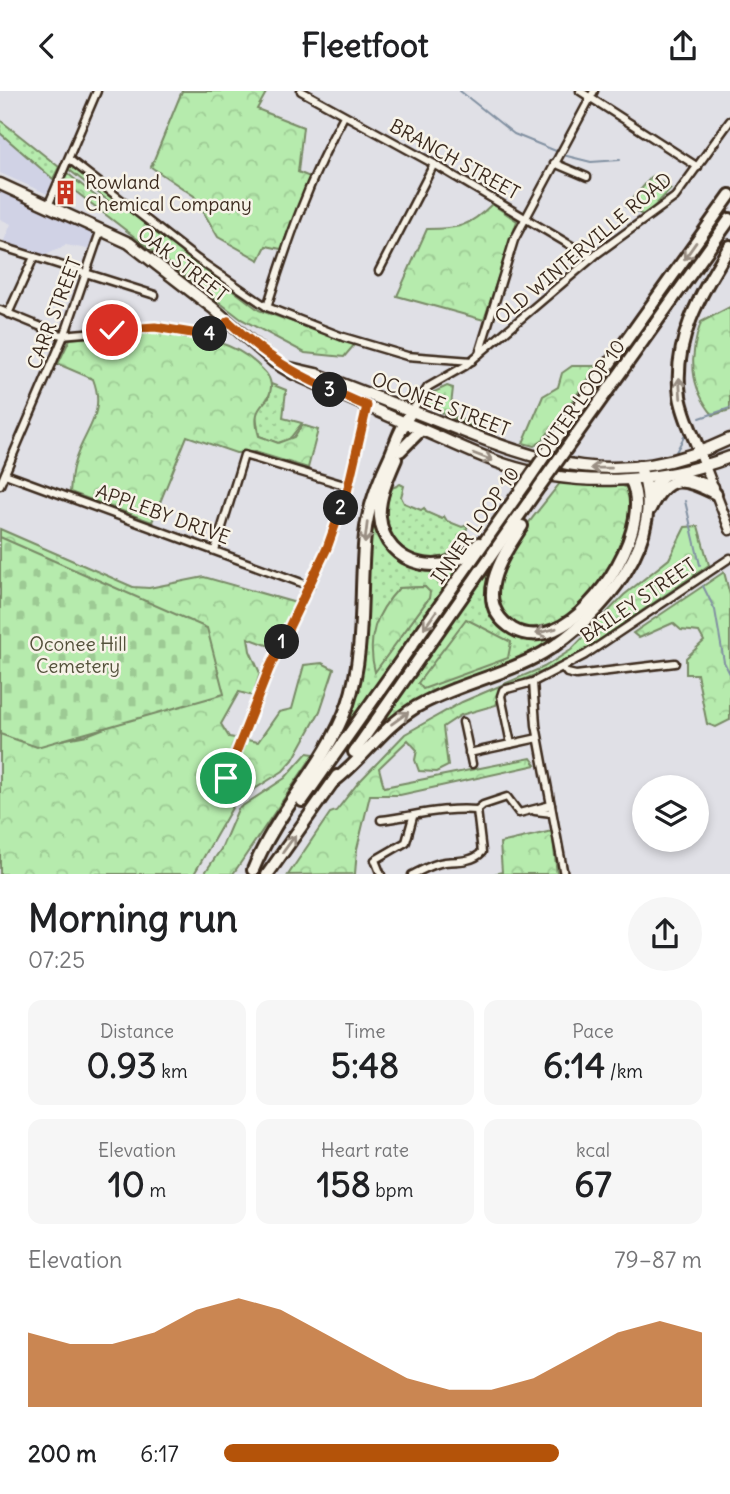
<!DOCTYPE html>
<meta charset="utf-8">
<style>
body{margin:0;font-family:Delius,sans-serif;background:#f6f6f6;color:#202124;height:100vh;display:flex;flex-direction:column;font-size:26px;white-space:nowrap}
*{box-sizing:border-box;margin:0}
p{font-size:23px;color:#757577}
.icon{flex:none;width:38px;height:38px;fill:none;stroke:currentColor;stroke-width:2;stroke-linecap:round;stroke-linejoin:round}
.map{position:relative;height:783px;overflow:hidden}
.sheet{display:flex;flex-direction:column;background:#fff;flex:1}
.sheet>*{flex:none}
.controls{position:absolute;left:632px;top:684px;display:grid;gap:14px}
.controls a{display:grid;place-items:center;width:77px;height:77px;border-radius:50%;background:#fff;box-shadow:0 4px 10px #0003;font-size:35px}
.pin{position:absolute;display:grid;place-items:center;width:60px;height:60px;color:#fff;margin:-30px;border:4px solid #fff;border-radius:50%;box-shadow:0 2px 7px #0007}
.km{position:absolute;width:35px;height:35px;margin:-18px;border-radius:50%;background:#222;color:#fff;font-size:19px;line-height:35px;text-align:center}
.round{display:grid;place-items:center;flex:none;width:74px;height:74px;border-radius:37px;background:#f6f6f6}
.headline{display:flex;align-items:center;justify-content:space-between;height:119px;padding:0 28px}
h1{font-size:38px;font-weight:700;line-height:52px}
.figures{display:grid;grid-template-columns:repeat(3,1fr);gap:10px;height:119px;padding:7px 28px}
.figures div{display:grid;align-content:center;border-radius:14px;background:#f6f6f6;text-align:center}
.figures b{font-size:35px;font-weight:700}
.figures small{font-size:19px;font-weight:400}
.figures p{font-size:19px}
.chart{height:196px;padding:14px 28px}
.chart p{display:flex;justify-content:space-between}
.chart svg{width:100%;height:126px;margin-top:7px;fill:#b45309;opacity:.7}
ul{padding:0 28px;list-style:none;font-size:23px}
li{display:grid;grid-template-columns:112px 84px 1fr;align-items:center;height:52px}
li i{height:18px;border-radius:9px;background:#b45309}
header{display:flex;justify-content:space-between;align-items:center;height:91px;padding:0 28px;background:#fff;font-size:32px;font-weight:700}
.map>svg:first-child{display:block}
.built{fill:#d0d2e5}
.grass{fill:url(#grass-dots);stroke:#788a66;stroke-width:2;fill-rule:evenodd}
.forest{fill:url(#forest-crowns);stroke:#788a66;stroke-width:2}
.cemetery{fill:url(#cemetery-stones);stroke:#788a66;stroke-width:2}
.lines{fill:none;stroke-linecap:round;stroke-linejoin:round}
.stream{stroke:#8291a2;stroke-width:2}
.minor-casing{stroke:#3b2a1e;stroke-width:11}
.secondary-casing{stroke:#3b2a1e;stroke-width:13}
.primary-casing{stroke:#3b2a1e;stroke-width:15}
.trunk-casing{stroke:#3b2a1e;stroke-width:15}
.motorway-casing{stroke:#3b2a1e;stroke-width:16}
.minor{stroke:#f7f3e8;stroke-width:6}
.secondary{stroke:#f7f3e8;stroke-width:8}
.primary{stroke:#f7f3e8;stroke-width:10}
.trunk{stroke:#f7f3e8;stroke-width:10}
.motorway{stroke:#f7f3e8;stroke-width:10}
.motorway-bridge-casing{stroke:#3b2a1e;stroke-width:16;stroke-linecap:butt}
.motorway-bridge{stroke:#f7f3e8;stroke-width:10}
.oneway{stroke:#998e83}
.route-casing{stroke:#fff;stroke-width:14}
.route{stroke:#b45309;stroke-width:9}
.labels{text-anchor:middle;stroke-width:5;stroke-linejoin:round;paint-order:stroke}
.street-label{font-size:19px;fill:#3b2a1e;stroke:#f7f3e8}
.poi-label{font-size:19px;fill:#3b2a1e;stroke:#f7f3e8;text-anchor:start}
.park-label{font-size:19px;fill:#54513b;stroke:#f7f3e8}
</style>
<header><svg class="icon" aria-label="back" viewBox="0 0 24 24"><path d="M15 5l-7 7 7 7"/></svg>Fleetfoot<svg class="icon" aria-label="share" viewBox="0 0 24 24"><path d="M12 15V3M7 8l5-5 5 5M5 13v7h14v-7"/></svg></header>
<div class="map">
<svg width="730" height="784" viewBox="0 0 730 784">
<defs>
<pattern id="grass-dots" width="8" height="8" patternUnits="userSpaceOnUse" patternTransform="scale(1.75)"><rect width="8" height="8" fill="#b6ebad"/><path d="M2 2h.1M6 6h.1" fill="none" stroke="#9dca94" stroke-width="1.8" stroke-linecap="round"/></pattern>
<pattern id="forest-crowns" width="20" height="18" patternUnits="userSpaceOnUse" patternTransform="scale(1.75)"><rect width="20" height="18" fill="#b6ebad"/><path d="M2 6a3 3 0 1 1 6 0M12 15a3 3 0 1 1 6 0" fill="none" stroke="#9dca94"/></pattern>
<pattern id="cemetery-stones" width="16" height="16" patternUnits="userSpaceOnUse" patternTransform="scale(1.75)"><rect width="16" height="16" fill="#b6ebad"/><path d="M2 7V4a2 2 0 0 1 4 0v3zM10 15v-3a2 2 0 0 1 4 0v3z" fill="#9dca94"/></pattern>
</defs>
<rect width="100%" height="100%" fill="#e0e0e6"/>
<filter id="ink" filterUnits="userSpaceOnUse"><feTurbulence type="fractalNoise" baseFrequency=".0143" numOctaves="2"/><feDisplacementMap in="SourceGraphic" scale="14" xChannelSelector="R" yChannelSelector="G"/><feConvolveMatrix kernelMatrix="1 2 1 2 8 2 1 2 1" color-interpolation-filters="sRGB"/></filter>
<g filter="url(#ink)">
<g class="built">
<path d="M0,34L56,78L50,104L0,82Z"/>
<path d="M0,101L96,144L92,159L66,154L44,165L3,152L11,133L0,128Z"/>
</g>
<g class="grass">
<path d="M0,29L59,76L53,88L0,42Z"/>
<path d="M271,293L286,299L283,327L302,332L287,351L278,352L259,345L256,324L258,315L269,307Z"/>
<path d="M447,295L453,297L450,323L479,337H482L475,333L484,336V342L426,314L432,302Z"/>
<path d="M400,393L404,395L401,406L404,412L421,419L424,417L426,421L442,428L444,425L447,430L462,436L468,434C451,498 365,462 392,397Z"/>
<path d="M374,412L378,432L405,470H465L337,656L329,662L354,603L365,469ZM425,496L429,507L375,580L373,561L399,497Z"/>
<path d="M500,461L514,542L579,531L547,556L397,625L374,643Z"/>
</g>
<g class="forest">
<path d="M182,0H267L257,18L303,36L298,81L310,86L281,158L266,155L259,169L218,146L194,105L151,76Z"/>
<path d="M73,76L259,219L355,253L344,266L305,262L241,228L62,90L67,82L109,116L111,112L67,77Z"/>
<path d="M652,85L671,98L645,125L626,116Z"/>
<path d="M492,113L517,130L484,229L397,205L427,138C458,138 469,136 492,113Z"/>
<path d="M730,216V319L713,324C689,295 689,266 701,231Z"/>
<path d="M159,240C195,246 230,248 257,273C264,280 271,285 271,296C270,317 249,311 259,345L278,352L294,346L302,334L318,339L308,377L255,361L236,362L187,345L152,431L70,401C71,392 71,381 74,373C83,340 107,324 93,288L58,273L70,248Z"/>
<path d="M572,275H598L542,350L534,355L523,352L543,305L558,296L562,282Z"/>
<path d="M560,392L623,395L632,399C630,440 616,479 587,510C557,544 484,552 497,490C504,458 540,418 560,392Z"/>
<path d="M698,435L709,474L589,556L556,575L503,597L496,614L461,624L443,636L448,675L436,681L419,680L415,669L417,659L408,649L379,677L384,696L531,667L536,674L400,704H370L357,758L355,783L288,784L330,722L336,720L358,692L405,643L462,611L544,576L571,559L624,504L669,468L685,436Z"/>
<path d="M0,438L133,496L149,497L204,486L296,512L275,557L248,547L250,560L260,582L253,605L239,601L221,633L229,646L258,651L279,621L292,618L304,574L322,572L334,578L320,620L293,669L283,680L236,710L194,783H0V635L41,653L87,644L143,622L0,449Z"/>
<path d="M724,481L730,504V629L716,636L707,633L697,583H686V567L704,550L699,541L681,539L673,532L639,547L633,542Z"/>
<path d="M425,496L430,501L429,507L375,581C366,546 376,522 399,497Z"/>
<path d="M466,528L511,551L508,567L423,598L418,592Z"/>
<path d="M307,662L314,663L233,783H204L221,758L238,718L285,687Z"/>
<path d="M552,740L557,783H494L502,781L500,752Z"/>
</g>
<path class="cemetery" d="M0,446L207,537L224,603L37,656L0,643Z"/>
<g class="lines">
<g class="stream">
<path d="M460,0L514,43L556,60"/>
<path d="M563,64L591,71L620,69"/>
<path d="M700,327L730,317"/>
<path d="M676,361L685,344"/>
<path d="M685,410L700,474"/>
<path d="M703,495L715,519L724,571L730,583"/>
</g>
<defs>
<g id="minor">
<path d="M301,0L434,73L592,167"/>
<path d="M580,0L698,76"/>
<path d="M69,68L197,168L267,216L343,246L407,265L472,270"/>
<path d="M554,72L587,86"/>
<path d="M48,115L97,0"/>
<path d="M0,155L155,204"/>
<path d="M379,180L434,73"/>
<path d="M267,216C288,150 310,86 344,25"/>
<path d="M0,219L61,244L155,236L204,244L219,239L228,231"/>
<path d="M8,223L34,166"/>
<path d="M479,263L514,149L594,0"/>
<path d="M412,320L428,296L465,275L598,162L675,106L730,30"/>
<path d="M5,383L310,495"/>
<path d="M0,394L66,240L101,138"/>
<path d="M215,459L244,364L348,395"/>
<path d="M563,577L567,582L576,584L675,572"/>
<path d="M533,591L536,634L564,784"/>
<path d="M463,631L472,673"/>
<path d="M511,653L501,605L503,599L533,591L585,564L730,467"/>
<path d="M469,662L538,647"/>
<path d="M226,686L269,578L327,457L347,401L367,315"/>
<path d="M535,720L552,722"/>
<path d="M381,729C413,725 445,716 477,719"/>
<path d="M381,784L375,769L406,751L413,726"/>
<path d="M412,784C422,779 434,772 445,771C457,770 473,771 482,761L477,719L483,714L507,706L519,722L551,714"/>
</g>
<path id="secondary" d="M700,362L730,439"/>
<g id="primary">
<path d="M0,93L129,152L213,217L274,271L294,283L403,331"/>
<path d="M290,277L316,283L412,320"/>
</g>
<g id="trunk">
<path d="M412,320C528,365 606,407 730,348"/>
<path d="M403,331C437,344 469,361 503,373C575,397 659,393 730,366"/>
<path d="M676,384L713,396"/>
</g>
<g id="motorway">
<path d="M556,348L730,104"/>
<path d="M571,351L730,128"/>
<path d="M400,360L421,339"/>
<path d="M700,362C693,343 683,325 680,305C672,248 702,201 730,155"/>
<path d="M396,368C389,384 378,408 380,426C384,477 449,490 479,452"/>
<path d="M649,407L654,395L664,384"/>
<path d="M650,418C668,381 683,387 716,403"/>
<path d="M522,435C503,464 470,512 513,538C525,545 541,545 554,539C597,522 655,433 630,388"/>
<path d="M354,661L539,396"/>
<path d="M333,691C364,668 380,638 416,616C456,593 503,585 543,562C600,528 673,444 639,375"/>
<path d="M302,710L526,392"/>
<path d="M253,779C277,719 326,674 348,613C366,559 359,500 365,444C368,416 379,388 391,363C397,348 402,333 412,320"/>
<path d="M267,784L337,685"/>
</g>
</defs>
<use href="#minor" class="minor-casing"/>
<use href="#secondary" class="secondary-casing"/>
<use href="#primary" class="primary-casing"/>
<use href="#trunk" class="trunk-casing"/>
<use href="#motorway" class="motorway-casing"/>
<use href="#minor" class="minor"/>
<use href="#secondary" class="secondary"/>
<use href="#primary" class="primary"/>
<use href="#trunk" class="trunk"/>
<use href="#motorway" class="motorway"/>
<defs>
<g id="motorway-bridge">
<path d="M526,392L556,348"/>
<path d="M539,396L571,351"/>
</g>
</defs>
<use href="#motorway-bridge" class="motorway-bridge-casing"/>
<use href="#motorway-bridge" class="motorway-bridge"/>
</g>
<defs><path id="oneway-shaft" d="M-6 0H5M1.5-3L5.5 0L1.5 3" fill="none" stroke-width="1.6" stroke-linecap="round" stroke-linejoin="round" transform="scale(1.75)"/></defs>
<g class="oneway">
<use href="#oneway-shaft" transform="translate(690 160) rotate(125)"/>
<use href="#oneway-shaft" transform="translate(680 297) rotate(-94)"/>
<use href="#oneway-shaft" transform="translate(483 366) rotate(21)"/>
<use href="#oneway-shaft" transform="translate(601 377) rotate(-179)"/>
<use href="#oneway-shaft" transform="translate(366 442) rotate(97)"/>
<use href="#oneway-shaft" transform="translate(430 529) rotate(125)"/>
<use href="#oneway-shaft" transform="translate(546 540) rotate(165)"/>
<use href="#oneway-shaft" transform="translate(400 627) rotate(-36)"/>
<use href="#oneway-shaft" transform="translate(289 753) rotate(-54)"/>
</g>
</g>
<g class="lines" filter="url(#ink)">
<defs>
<path id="route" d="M112,239L155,236L204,244L219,239L228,230C277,276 307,289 367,315L347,401L327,457L269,578L226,687"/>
</defs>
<use href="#route" class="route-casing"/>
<use href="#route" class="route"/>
</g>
<defs>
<symbol id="building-bare" viewBox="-9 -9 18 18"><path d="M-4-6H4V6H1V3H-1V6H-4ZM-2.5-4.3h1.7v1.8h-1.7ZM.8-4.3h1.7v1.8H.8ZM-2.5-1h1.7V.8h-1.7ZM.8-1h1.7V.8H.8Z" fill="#c8321e" stroke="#f7f3e8" stroke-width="2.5" paint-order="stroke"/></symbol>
</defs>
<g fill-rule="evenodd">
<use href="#building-bare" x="48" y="84" width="35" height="35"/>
</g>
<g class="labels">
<g class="street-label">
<text transform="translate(455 68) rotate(29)" y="7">BRANCH STREET</text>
<text transform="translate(583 157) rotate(-40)" y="7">OLD WINTERVILLE ROAD</text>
<text transform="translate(183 173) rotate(38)" y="7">OAK STREET</text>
<text transform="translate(54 222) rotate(-69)" y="7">CARR STREET</text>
<text transform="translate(580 308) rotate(-55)" y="7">OUTER LOOP 10</text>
<text transform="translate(441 313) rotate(21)" y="7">OCONEE STREET</text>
<text transform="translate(163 423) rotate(20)" y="7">APPLEBY DRIVE</text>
<text transform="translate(475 434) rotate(-55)" y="7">INNER LOOP 10</text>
<text transform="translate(638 509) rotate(-34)" y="7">BAILEY STREET</text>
</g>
<g class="poi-label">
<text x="85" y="98">Rowland<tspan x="85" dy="22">Chemical Company</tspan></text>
</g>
<g class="park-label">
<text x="78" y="560">Oconee Hill<tspan x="78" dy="22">Cemetery</tspan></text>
</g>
</g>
</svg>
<div class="controls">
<a><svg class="icon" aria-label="layers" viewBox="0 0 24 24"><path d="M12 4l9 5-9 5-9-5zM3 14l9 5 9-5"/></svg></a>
</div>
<div class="pin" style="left:226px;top:687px;background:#1e9e55"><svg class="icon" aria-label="arrive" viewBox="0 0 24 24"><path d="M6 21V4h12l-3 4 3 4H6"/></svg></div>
<div class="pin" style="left:112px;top:239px;background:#d93025"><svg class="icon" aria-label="check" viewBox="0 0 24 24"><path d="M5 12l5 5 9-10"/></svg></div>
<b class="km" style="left:282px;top:551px">1</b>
<b class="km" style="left:341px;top:417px">2</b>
<b class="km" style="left:330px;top:299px">3</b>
<b class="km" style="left:210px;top:243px">4</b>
</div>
<section class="sheet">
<div class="headline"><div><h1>Morning run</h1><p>07:25</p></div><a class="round"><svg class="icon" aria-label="share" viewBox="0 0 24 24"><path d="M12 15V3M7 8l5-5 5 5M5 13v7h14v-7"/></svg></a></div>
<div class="figures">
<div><p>Distance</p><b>0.93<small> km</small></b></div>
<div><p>Time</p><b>5:48</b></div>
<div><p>Pace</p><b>6:14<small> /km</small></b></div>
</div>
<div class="figures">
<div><p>Elevation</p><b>10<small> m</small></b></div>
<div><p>Heart rate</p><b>158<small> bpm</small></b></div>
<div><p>kcal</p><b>67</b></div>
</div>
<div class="chart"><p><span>Elevation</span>79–87 m</p>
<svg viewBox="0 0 160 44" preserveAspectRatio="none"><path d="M0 44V18L10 22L20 22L30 18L40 10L50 6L60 10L70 18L80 26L90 34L100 38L110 38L120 34L130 26L140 18L150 14L160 18V44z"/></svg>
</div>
<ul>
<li><b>200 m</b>6:17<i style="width:70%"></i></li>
</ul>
</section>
